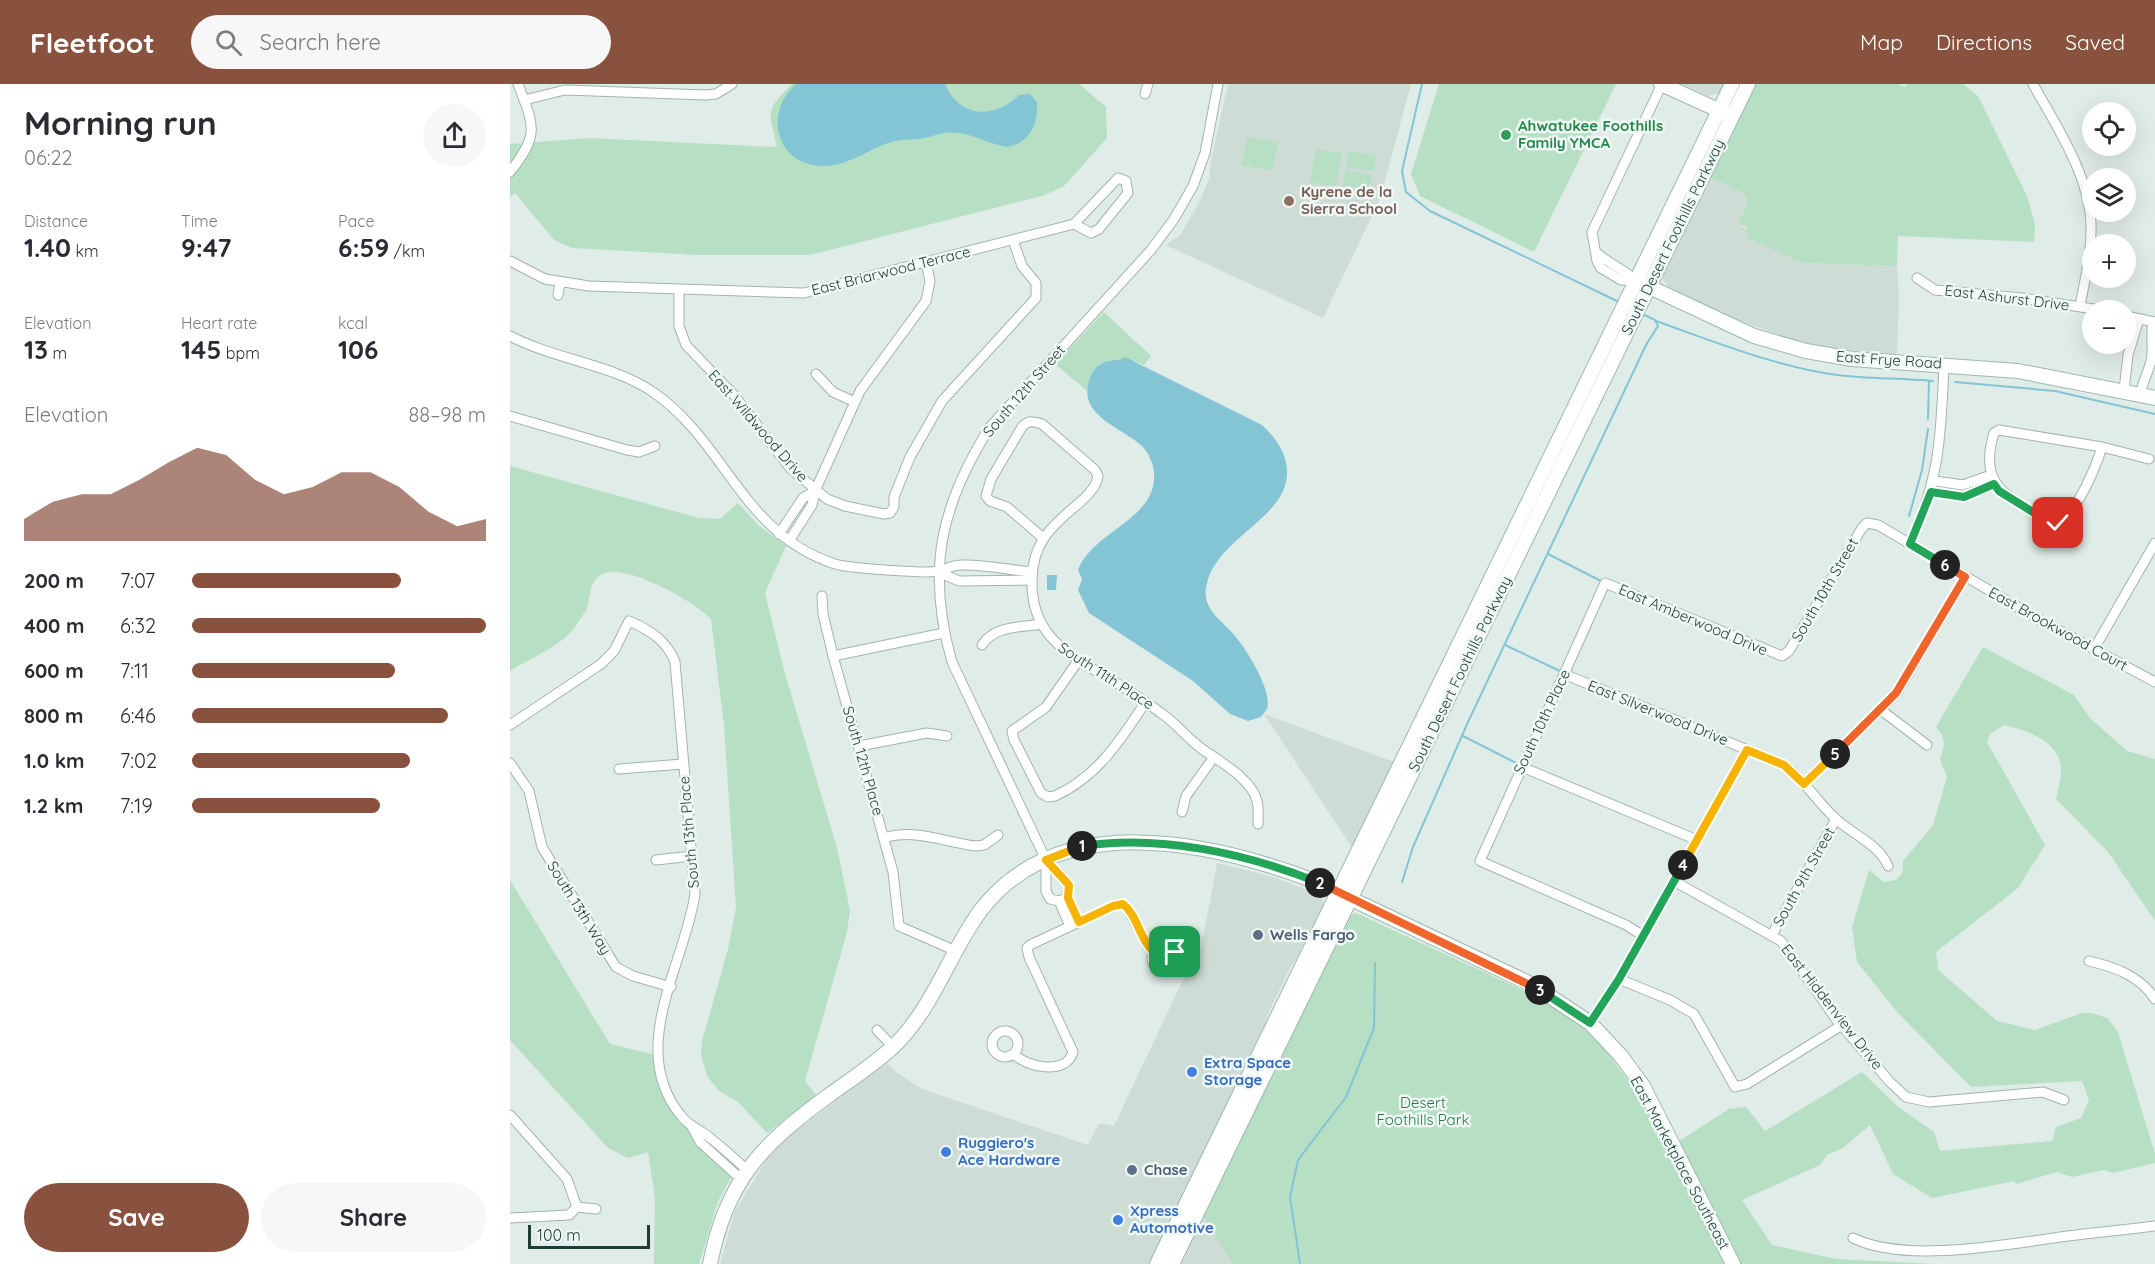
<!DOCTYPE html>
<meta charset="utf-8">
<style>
body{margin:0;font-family:Quicksand,sans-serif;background:#f7f7f7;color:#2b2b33;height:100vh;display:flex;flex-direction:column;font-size:22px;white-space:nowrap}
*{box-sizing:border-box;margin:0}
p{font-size:20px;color:#7c7c81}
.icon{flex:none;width:33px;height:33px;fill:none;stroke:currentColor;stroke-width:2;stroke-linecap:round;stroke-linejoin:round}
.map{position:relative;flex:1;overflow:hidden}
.details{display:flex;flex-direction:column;background:#fff;width:510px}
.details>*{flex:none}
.controls{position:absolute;left:1572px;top:18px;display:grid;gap:12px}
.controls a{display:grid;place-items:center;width:54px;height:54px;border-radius:50%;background:#fff;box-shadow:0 6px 24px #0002;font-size:30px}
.scale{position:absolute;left:18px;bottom:15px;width:122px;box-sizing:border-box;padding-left:6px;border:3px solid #1f3d37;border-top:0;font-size:16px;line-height:21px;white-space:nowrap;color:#1f3d37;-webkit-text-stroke:4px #f0f8f5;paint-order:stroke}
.pin{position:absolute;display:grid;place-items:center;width:51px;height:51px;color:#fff;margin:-26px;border-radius:12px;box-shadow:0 3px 9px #0006}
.km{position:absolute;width:30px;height:30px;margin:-15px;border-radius:50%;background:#222;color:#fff;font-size:16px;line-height:30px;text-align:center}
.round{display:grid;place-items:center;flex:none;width:63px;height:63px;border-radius:32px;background:#f7f7f7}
.summary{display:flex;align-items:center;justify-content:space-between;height:102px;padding:0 24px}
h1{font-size:33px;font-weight:700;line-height:45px}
.stats{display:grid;grid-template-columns:repeat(3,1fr);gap:9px;height:102px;padding:6px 24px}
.stats div{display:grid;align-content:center}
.stats b{font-size:26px;font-weight:700}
.stats small{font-size:16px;font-weight:400}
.stats p{font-size:16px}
.chart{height:168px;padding:12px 24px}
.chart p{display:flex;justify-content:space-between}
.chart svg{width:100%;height:108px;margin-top:6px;fill:#89523f;opacity:.7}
.cta{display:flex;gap:12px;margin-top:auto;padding:12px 24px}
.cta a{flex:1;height:69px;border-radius:36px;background:#89523f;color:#fff;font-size:24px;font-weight:700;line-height:69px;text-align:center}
.cta a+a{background:#f7f7f7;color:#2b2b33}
ul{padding:0 24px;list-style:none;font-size:20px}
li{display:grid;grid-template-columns:96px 72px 1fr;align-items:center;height:45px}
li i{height:15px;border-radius:8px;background:#89523f}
header{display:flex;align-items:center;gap:36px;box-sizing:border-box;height:84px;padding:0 30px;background:#89523f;color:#fff}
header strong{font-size:28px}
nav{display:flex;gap:33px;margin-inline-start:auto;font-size:21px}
.search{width:420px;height:54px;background:#f7f7f7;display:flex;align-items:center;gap:15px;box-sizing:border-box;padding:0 21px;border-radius:33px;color:#7c7c81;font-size:22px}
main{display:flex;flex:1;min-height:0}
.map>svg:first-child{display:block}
.built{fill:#cedcd6}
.green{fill:#b7dfc4}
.water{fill:#83c4d5}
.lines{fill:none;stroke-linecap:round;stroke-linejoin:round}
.stream{stroke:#83c4d5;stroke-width:2}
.street-casing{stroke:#a2b4af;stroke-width:11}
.secondary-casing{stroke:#9db8b0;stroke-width:16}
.street{stroke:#fff;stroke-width:9}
.secondary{stroke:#fff;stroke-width:14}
.split-1-casing{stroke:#fff;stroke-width:12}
.split-2-casing{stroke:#fff;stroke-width:12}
.split-3-casing{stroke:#fff;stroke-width:12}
.split-4-casing{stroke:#fff;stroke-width:12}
.split-5-casing{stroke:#fff;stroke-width:12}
.split-6-casing{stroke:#fff;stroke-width:12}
.split-7-casing{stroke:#fff;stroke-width:12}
.split-1{stroke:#f5b400;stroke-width:8}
.split-2{stroke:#22a559;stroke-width:8}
.split-3{stroke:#f0652b;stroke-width:8}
.split-4{stroke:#22a559;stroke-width:8}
.split-5{stroke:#f5b400;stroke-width:8}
.split-6{stroke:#f0652b;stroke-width:8}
.split-7{stroke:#22a559;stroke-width:8}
.leisure-dot{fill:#2e9e5b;stroke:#f0f8f5;stroke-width:2}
.education-dot{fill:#8d6e63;stroke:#f0f8f5;stroke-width:2}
.service-dot{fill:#5c6f8a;stroke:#f0f8f5;stroke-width:2}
.shop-dot{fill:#3f7fe0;stroke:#f0f8f5;stroke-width:2}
.labels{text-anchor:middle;stroke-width:5;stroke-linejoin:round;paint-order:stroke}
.leisure-label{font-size:15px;font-weight:bold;fill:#27864d;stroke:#f0f8f5;text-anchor:start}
.education-label{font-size:15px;font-weight:bold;fill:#785e54;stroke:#f0f8f5;text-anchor:start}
.street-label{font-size:15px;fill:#1f3d37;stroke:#f0f8f5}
.service-label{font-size:15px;font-weight:bold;fill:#4e5e75;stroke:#f0f8f5;text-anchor:start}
.shop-label{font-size:15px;font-weight:bold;fill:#366cbe;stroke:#f0f8f5;text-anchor:start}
.park-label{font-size:15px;fill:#27774a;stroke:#f0f8f5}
</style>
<header>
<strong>Fleetfoot</strong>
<div class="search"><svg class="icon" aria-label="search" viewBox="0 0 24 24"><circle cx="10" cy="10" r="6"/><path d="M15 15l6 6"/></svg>Search here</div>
<nav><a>Map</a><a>Directions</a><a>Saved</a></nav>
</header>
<main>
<section class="details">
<div class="summary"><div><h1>Morning run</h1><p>06:22</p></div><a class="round"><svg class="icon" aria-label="share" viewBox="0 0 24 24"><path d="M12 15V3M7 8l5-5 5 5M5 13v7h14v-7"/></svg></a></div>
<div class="stats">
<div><p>Distance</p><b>1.40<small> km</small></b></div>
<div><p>Time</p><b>9:47</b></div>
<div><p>Pace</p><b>6:59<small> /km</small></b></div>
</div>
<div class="stats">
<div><p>Elevation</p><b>13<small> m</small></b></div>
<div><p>Heart rate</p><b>145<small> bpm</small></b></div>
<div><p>kcal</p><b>106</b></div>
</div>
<div class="chart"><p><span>Elevation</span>88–98 m</p>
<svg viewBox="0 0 160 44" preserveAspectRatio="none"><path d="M0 44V35L10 28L20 25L30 25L40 19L50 12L60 6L70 9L80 19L90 25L100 22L110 16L120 16L130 22L140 32L150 38L160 35V44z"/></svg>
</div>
<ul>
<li><b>200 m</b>7:07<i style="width:71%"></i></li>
<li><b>400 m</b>6:32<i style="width:100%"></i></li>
<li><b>600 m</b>7:11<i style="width:69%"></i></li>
<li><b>800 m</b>6:46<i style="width:87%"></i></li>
<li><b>1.0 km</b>7:02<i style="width:74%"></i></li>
<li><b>1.2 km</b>7:19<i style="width:64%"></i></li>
</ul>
<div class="cta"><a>Save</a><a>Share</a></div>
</section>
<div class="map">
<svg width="1645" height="1180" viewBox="0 0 1645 1180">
<rect width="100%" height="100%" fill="#e0ece7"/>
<g class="built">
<path d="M718,0H901L870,115L813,234L656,161L670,151L689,119L700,93V80Z"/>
<path d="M1172,0H1216L1212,8L1198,12Z"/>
<path d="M1200,93L1234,109L1238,117L1228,140L1292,179L1387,182L1389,213L1387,271L1301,262L1213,231L1157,202L1150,191Z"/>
<path d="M754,630L884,678L843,765Z"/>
<path d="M707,779L763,793L805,809L813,816L814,825L777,890L758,930L753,949L641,1180H210L225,1127L257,1075L279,1052L377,979L386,988L412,1005L578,1061L589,1039L604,1042L669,904L691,865Z"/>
<path d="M692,1129L716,1167L723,1180H668Z"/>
</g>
<g class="green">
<path d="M282,0H569L596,23L597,54L554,102L535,111L300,171H190L62,164L44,156L5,109L0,113V60L79,54L267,63C259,27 254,28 282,0Z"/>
<path d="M929,0H1106L1024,168L910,112L901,90Z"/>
<path d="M1244,0H1388L1395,3L1397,0H1453L1468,12L1517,112L1525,140L1524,158L1388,152L1387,182L1292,179L1238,154L1236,143L1228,140L1238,117L1234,109L1200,93Z"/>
<path d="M737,53L768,59L762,87L732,81Z"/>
<path d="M806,65L832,69L826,103L800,98Z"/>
<path d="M839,67L866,72L863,87L836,83Z"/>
<path d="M836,86L862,91L859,106L833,101Z"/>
<path d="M594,228L641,272L634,281C615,271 602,278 584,287L577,307L545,280Z"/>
<path d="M0,382L189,434L210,435L228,419L248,441L276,462L255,509L274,586L327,764L340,826L337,848L295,997L306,1011L257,1049L228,1018L209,1007L197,992L191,972L192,957L218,865L226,823L214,641L201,535C186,518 117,480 95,489C79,495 81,510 77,524C75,529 70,535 67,540C53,562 22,573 0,587Z"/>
<path d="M1473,563L1564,611L1580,634L1617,667L1645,675V837L1598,768L1546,715C1548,706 1551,696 1551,687C1552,658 1517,646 1494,641L1481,649L1477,658L1535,761L1508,804L1426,868L1428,886L1487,937L1525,946L1572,929H1582L1597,934L1608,948L1645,1070V1079L1603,1089L1594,1086L1562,1093L1547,1088L1506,1100L1504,1097L1422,1114L1383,1090L1360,1041L1333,1064L1317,1071L1310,1081L1232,1116L1262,1161L1326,1175L1424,1180H1230L1169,1057L1219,1025L1236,1023L1255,1047L1352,988L1386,1021L1424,1048L1430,1067L1542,1057L1546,1043L1571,1034L1579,1016L1572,997L1461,1003L1388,929L1347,878L1342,843L1359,786L1374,798L1386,796L1393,788V777L1423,741L1437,693L1430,675C1435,662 1436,654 1426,643Z"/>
<path d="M0,796L100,960L146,971C151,1010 194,1061 227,1083L208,1117L189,1180H144L145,1114L138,1068L118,1074L98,1064L0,956Z"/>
<path d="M846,829L1028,913L1063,935L1090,959L1128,1010L1214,1180H723L692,1129L839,832Z"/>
</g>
<g class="water">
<path d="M286,0H435C450,35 485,35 509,11L520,10L527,18C528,40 521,58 497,63C477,60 457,46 435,49C426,50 418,54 409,55C400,56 390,55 381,58C358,65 339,82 313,82C266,81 253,29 286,0Z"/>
<path d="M615,273L752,341C763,351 773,364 776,379C787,431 709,450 697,499C690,525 711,535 725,552C737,566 763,608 757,625L751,633L738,637L720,630L683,597L579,529L568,506L572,495L568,486C583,446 648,436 644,388C643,379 639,370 633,363C616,346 571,333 578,302C579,295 582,287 588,282C598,274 609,278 615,273Z"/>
<path d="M537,491H547L546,506H537Z"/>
</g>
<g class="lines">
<g class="stream">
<path d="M912,0L892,87L896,108L920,127L1109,218"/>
<path d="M1146,237C1205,258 1264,282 1327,291C1358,295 1391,294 1423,297"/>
<path d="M1445,298L1545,307L1645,330"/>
<path d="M1418,335L1419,297"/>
<path d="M1399,432L1412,386L1418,345"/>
<path d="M1038,470L1093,498"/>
<path d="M995,561L1052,588"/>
<path d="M953,652L1010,681"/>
<path d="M892,798L903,763L958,638L1136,261L1148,242L1145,236L1130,229"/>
<path d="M790,1180L780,1113L788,1076L836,1013L864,944L865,879"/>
</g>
<defs>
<g id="street">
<path d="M1523,0C1546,42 1579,90 1581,140C1582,167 1575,195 1570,222"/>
<path d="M635,10L638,0"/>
<path d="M14,16L55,6L195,11L206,10L222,0"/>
<path d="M0,88C30,50 24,42 8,0"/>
<path d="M1087,169C1099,180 1114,185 1126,197"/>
<path d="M0,177L35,195L79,202L294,209L564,140L608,94L616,97L618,109L589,145L581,149L564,140"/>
<path d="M1407,194L1425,206L1512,214L1590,226"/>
<path d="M1126,197L1111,196L1091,184L1087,177L1082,148L1152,0"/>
<path d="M169,205V242L176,261L224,311L280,384L317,415L335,422L374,430L380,429L384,423V413L400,373L432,317L526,214V199L512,182L503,156"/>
<path d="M48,211L50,199"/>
<path d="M1616,232L1645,238"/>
<path d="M0,252C46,276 102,280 143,308C216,358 232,450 325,480C338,484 417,490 429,487C437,485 442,481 451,481C475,480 498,486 522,488"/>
<path d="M306,290L323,308L345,318"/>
<path d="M1614,306L1618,271L1629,235"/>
<path d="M1630,310C1633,298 1638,288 1641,277C1644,264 1640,251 1643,238"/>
<path d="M0,332L117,366L129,368L145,362"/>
<path d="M1592,363C1586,383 1569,422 1553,436C1549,440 1544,439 1539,438C1500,413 1467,404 1484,349L1489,346L1592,363L1639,375"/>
<path d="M1425,397L1453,401L1481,391"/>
<path d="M1421,408L1454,413L1484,401"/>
<path d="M269,450L293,414L305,407"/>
<path d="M533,454L497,423L480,417L476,412L481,395L512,343C518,336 523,337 532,340L585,386L588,392C583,424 522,434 522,496C521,545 548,564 586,587C608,599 631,614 651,629C666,639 677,654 692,665C709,677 742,695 747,717C749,724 748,733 748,740"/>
<path d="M279,457L302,421L305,407L350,307L416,217L420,197L416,179"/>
<path d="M1400,460C1430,394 1431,351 1434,281"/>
<path d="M428,488L449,497L522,496"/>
<path d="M312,512L313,530L323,572L383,788L389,842L446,867"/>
<path d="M472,561C485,541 509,544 531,540"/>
<path d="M1584,565L1645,459"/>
<path d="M323,572L434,549"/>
<path d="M568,577L536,623L502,647L504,656L531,709L538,713L545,712C587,693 610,657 635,619"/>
<path d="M1054,590L1274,681C1294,695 1307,718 1326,735C1342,750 1370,761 1378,782"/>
<path d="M1371,626L1417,661"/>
<path d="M0,641L91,580L104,567L119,537C140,546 157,557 165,578L185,810C174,883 115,967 173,1034C180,1042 190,1046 199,1053C212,1063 225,1075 237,1086"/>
<path d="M349,662L417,649L437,652"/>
<path d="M0,679L19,707L32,763L106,883L123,892L161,903"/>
<path d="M1012,683L1187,756"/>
<path d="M109,685L173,680"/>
<path d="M1294,700L1387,609L1455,493"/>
<path d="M672,728L676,712L704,673"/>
<path d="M374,754C404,744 435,758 465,762L474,761L488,751"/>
<path d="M146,776L182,772"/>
<path d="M536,776V807L540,815L549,817L557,814L559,801L536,776L442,578C416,487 430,422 480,343L641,166L664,135L683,102L695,69L708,0"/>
<path d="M1164,797L1271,857L1326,935L1380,998L1396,1013L1419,1018L1533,1008L1554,1016"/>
<path d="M557,814L569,838"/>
<path d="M549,817L560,842"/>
<path d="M1132,851L1116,841L970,777L1095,499L1272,572L1279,567L1352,444L1357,439L1368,441L1528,535L1645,598"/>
<path d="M1262,851L1326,735"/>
<circle cx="654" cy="874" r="12"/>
<path d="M1579,877C1605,883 1630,892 1645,915"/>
<path d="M1109,895L1160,916L1184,930L1225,1003L1237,1000L1332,941"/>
<path d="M1080,939L1109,895L1237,666"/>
<path d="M367,946L383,963"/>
<circle cx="495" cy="960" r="13"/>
<path d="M504,970C516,983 556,992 563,968L519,873L517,864L520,861L608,820L616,822L637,861L644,868"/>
<path d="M0,1031L57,1095L67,1123"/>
<path d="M182,1043L190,1058L231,1095"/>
<path d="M67,1123L86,1125"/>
<path d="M0,1134L59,1131L67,1123"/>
<path d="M1343,1154C1395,1180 1499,1160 1558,1152C1587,1148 1616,1146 1645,1142"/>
</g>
<g id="secondary">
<path d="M1151,0L1217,30"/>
<path d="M1131,199L1244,252L1296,267L1342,275L1508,287L1645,314"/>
<path d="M200,1180C216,1097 252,1060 318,1012C340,996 363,981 383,963C423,925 439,869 471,826C549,725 697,757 799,795L1023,901L1080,939L1111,972L1133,1002L1223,1180"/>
<path d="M647,1180L1222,0"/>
<path d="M662,1180L1238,0"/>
</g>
</defs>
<use href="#street" class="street-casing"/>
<use href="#secondary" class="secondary-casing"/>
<use href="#street" class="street"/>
<use href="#secondary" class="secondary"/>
</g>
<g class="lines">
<defs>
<path id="split-1" d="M572,762L536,776L559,801L558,814L569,838L603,822L613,820C628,832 629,855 644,868L654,862L665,868"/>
<path id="split-2" d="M572,762C651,750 738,770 810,799"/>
<path id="split-3" d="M810,799L1030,906"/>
<path id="split-4" d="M1030,906L1080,939L1109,895L1173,781"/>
<path id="split-5" d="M1173,781L1237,666L1274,681L1294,700L1325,670"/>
<path id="split-6" d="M1325,670L1386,609L1455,493L1435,481"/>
<path id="split-7" d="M1435,481L1400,460L1421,408L1454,413L1484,400L1489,407L1539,438L1548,439"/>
</defs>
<use href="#split-1" class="split-1-casing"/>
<use href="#split-2" class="split-2-casing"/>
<use href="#split-3" class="split-3-casing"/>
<use href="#split-4" class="split-4-casing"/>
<use href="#split-5" class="split-5-casing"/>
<use href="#split-6" class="split-6-casing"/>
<use href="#split-7" class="split-7-casing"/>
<use href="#split-1" class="split-1"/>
<use href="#split-2" class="split-2"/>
<use href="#split-3" class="split-3"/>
<use href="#split-4" class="split-4"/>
<use href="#split-5" class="split-5"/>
<use href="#split-6" class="split-6"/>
<use href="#split-7" class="split-7"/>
</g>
<circle class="leisure-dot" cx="996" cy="51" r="6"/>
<circle class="education-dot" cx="779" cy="117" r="6"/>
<g class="service-dot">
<circle cx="748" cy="851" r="6"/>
<circle cx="622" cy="1086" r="6"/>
</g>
<g class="shop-dot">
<circle cx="682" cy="988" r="6"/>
<circle cx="436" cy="1068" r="6"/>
<circle cx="608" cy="1136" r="6"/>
</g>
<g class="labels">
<g class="leisure-label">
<text x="1008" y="47">Ahwatukee Foothills<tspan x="1008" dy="17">Family YMCA</tspan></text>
</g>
<g class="education-label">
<text x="791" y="113">Kyrene de la<tspan x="791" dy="17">Sierra School</tspan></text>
</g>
<g class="street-label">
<text transform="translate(1163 153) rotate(-64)" y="5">South Desert Foothills Parkway</text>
<text transform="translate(381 187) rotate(-14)" y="5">East Briarwood Terrace</text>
<text transform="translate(1497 214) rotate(7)" y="5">East Ashurst Drive</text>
<text transform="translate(1379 276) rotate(4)" y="5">East Frye Road</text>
<text transform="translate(514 307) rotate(-49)" y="5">South 12th Street</text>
<text transform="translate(248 342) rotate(49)" y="5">East Wildwood Drive</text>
<text transform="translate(1315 506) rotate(-60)" y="5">South 10th Street</text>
<text transform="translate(1183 536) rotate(23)" y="5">East Amberwood Drive</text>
<text transform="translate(1548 545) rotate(29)" y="5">East Brookwood Court</text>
<text transform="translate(950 590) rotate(-64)" y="5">South Desert Foothills Parkway</text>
<text transform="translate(596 592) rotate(33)" y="5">South 11th Place</text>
<text transform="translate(1148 629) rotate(22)" y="5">East Silverwood Drive</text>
<text transform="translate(1032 638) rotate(-65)" y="5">South 10th Place</text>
<text transform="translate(353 677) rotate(74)" y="5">South 12th Place</text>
<text transform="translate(179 748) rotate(-95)" y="5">South 13th Place</text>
<text transform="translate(1294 793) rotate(-61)" y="5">South 9th Street</text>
<text transform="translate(69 824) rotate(58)" y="5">South 13th Way</text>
<text transform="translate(1322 923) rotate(52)" y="5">East Hiddenview Drive</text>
<text transform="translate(1170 1079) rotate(62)" y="5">East Marketplace Southeast</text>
</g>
<g class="service-label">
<text x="760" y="856">Wells Fargo</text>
<text x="634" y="1091">Chase</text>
</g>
<g class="shop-label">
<text x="694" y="984">Extra Space<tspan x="694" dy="17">Storage</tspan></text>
<text x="448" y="1064">Ruggiero's<tspan x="448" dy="17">Ace Hardware</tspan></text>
<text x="620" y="1132">Xpress<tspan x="620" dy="17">Automotive</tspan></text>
</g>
<g class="park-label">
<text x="913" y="1024">Desert<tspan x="913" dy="17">Foothills Park</tspan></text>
</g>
</g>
</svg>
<div class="controls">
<a><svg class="icon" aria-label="locate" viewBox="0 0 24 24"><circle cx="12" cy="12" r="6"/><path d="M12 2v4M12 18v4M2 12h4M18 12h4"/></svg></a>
<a><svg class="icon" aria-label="layers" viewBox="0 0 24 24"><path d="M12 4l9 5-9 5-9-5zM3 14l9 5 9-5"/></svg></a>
<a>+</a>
<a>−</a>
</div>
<div class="scale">100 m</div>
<div class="pin" style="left:665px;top:868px;background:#1e9e55"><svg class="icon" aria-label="arrive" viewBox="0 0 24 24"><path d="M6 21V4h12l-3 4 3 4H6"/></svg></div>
<div class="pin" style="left:1548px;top:439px;background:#d93025"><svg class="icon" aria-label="check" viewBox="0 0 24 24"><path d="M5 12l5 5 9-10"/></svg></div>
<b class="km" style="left:572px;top:762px">1</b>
<b class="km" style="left:810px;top:799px">2</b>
<b class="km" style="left:1030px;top:906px">3</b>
<b class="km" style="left:1173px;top:781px">4</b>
<b class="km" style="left:1325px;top:670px">5</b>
<b class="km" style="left:1435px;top:481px">6</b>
</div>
</main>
